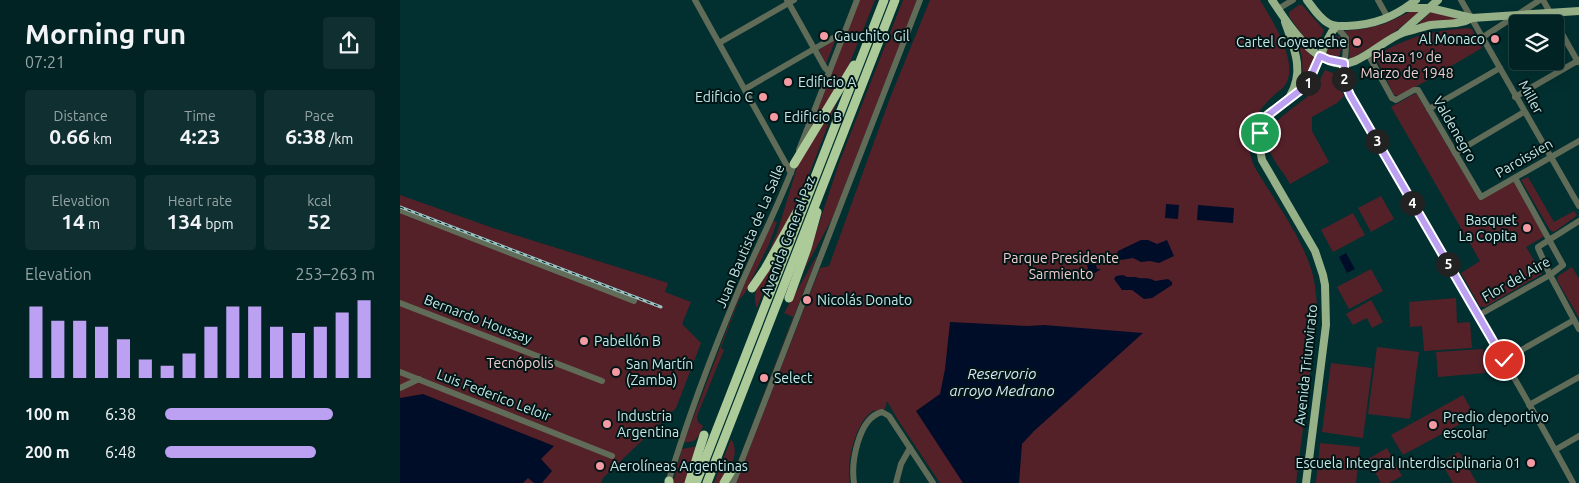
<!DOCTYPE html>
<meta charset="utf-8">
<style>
body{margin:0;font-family:Ubuntu,sans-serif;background:#102f30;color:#f1f3f6;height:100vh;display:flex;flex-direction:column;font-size:19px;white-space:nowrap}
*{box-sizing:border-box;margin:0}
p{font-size:16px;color:#96a4a6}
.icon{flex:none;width:28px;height:28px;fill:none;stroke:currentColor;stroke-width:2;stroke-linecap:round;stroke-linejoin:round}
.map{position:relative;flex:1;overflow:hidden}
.side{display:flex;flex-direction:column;background:#022323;width:400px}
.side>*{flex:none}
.controls{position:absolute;left:1109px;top:15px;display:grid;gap:10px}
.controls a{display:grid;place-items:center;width:55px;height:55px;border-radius:5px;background:#022323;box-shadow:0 5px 20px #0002,0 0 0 1px #234041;font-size:25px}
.pin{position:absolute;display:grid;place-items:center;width:42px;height:42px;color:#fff;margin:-21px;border:2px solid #fff;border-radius:50%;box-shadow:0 1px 5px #0007}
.km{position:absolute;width:25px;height:25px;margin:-12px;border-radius:50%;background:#222;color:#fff;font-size:14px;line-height:25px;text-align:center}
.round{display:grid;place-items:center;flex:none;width:52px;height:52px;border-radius:5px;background:#102f30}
.overview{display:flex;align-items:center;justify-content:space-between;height:85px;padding:0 25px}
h1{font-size:28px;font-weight:700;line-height:38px}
.figures{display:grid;grid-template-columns:repeat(3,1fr);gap:8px;height:85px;padding:5px 25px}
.figures div{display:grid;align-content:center;border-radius:5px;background:#102f30;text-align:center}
.figures b{font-size:21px;font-weight:700}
.figures small{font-size:14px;font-weight:400}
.figures p{font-size:14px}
.chart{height:140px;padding:10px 25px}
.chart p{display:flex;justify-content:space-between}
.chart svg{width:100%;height:90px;margin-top:5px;stroke:#bca0f2;stroke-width:6}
ul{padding:0 25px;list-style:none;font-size:16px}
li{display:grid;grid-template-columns:80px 60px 1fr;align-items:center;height:38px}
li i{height:12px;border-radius:6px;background:#bca0f2}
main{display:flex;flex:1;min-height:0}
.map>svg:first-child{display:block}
.green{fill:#552129}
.water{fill:#000d29}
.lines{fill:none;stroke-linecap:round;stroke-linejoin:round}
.minor{stroke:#606c58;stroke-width:6}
.major{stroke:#96b087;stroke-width:8}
.highway{stroke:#accb99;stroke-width:9}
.rail-casing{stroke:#9bc2c1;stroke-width:3}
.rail{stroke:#001515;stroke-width:1;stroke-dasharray:4;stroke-linecap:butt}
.route-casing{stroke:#fff;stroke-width:10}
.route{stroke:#bca0f2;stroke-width:6}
.poi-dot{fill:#f49aa3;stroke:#001515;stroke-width:2}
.labels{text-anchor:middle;stroke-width:4;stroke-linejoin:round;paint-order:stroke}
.poi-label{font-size:14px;fill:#c3e8e7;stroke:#001515;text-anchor:start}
.park-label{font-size:14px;fill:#f2cbcd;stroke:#001515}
.street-label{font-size:14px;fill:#c3e8e7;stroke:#001515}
.water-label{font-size:15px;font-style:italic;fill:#d9e5f3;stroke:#001515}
</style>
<main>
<section class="side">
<div class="overview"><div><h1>Morning run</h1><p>07:21</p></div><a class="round"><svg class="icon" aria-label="share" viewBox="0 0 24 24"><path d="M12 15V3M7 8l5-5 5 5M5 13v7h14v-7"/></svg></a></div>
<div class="figures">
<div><p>Distance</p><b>0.66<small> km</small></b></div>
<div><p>Time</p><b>4:23</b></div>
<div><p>Pace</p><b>6:38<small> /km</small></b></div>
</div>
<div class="figures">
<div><p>Elevation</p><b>14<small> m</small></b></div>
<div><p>Heart rate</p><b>134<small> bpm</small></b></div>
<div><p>kcal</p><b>52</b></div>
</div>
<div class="chart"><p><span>Elevation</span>253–263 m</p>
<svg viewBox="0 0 160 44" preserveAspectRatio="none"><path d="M5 44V9M15 44V16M25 44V16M35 44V19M45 44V25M55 44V35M65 44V38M75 44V32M85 44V19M95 44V9M105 44V9M115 44V19M125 44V22M135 44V19M145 44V12M155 44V6"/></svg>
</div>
<ul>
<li><b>100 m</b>6:38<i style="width:80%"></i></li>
<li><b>200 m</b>6:48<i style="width:72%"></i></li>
</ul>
</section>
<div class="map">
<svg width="1179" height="483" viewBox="0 0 1179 483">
<rect width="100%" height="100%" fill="#022f2f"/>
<g class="green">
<path d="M460,0H475L451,60L437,90L406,139L441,47Z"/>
<path d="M503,0H517L432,219L403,272L439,163Z"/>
<path d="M530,0H860C872,20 895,55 888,79C886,87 879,91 873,96C851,116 843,138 854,166C871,195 898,232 909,263C916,280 917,301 917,319L896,483H540L498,420L487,401L485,409C481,410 476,410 473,411C455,422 446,464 450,483H336L420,268L429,266L490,98Z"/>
<path d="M899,5H902L924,30L917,49L905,39L889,16V12Z"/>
<path d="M1012,11L1020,12L988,37L951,59L949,58C948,47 954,39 944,31L964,29L984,24Z"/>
<path d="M1031,12L1063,20L1021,24L1019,23Z"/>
<path d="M1067,28L1072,29L1082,48L1000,96L994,95L975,56C1010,36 1027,32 1067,28Z"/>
<path d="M935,36L940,37L942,42L940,55L935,58L926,55L925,53L932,37Z"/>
<path d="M434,40L435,41L426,64L419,50Z"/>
<path d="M898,42L914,58L903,81L902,58Z"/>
<path d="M925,70L933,73L944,96L937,103L912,117V131L929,162L890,184C885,174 876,165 871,154C857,122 898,109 913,91C918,85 921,77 925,70Z"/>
<path d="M1016,93L1079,199L1114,181L1145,236L1126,247L1142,274L1085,307H1080L1061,273L1080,261L991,107Z"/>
<path d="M438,99L402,193L383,231L362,268L377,233L399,161Z"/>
<path d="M1128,177L1154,222L1174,211L1177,215L1175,217L1154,232L1150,230L1121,180Z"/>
<path d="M0,195L93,228L268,283L265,292L291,302L282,324L301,343L276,408L203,478L201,483H0Z"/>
<path d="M981,196L994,219L971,232L958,208Z"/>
<path d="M953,213L965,235L933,252L921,230Z"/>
<path d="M373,221L377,222L369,244L345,293L339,300L321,348L324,350L297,416L298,422L303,426C299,436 296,444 284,442L343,287Z"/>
<path d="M380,250L357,308C348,290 370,265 380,250Z"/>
<path d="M416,257H417L329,483L393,317L384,313Z"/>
<path d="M1172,267L1179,279V318L1157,280L1158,276Z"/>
<path d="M971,269L983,291L949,309L937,287Z"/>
<path d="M1056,298L1057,323L1070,322L1072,348L1024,351L1022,326L1010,327L1009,302Z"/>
<path d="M971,300L983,322L972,328L967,318L953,325L946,314Z"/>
<path d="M977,347L1019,352L1010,419L968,414Z"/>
<path d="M1083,349L1085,373L1038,377L1036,352Z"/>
<path d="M931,363L972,368L963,438L922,432Z"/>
<path d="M1063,395L1075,416L1003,455L991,435Z"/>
<path d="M331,439C341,453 329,470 322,483H314Z"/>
<path d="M920,443L960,447L956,483H916Z"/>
<path d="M298,446L286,483H273L282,449Z"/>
<path d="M987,448L1002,476L989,483H981L968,459Z"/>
<path d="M1058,452H1059L1077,483H1053L1041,462Z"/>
</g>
<g class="water">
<path d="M766,204L779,205L778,219L765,218Z"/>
<path d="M798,205L834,208L833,223L797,220Z"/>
<path d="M741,240H748L757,244L767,240L774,256L759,263L750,261L741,262L733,258L721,260L717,258V254L718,251Z"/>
<path d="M946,253L955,269L947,273L939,257Z"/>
<path d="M694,259L699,260L701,264L696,265L697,269H701L695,273L689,271L687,266L690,260Z"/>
<path d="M723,275L727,277H736C742,280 747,276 755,281L768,279L772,282V285L752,298L744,299L732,290H722L714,279L716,276Z"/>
<path d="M550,322L628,326L644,325L743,333L634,431L622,444L619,483H563L516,411L540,394L545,369Z"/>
<path d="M23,394L154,446L141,459L152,471L142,483H134L128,478L123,483H0V398Z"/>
</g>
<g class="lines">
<g class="minor">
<path d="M295,0L391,173"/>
<path d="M387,0L425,68L429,72"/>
<path d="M978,0L988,18"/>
<path d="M1061,0L1179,206"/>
<path d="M1143,0L1178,62"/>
<path d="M878,9L893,0"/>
<path d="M936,26L946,38C947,60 939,74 950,95C1024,225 1102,352 1173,483"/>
<path d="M1083,37L1140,0"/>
<path d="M319,43L394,0"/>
<path d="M968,54L992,98L996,100L1014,90H1018L1081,197L1179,141"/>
<path d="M345,89L445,31"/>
<path d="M1115,97L1179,60"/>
<path d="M1029,109L1100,68"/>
<path d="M399,150L457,0"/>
<path d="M1055,153L1124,112"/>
<path d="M0,210L234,301"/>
<path d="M1179,221L1138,247V248L1150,275L1179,329"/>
<path d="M0,303L202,381"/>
<path d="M1079,315L1150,275L1163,265L1115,178"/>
<path d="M1104,360L1174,320"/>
<path d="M0,372L212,456"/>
<path d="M0,388L19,379"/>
<path d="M1129,405L1179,377"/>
<path d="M1155,450L1179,436"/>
<path d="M268,483C288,417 313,351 340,287C358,245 379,205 395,162"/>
<path d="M333,483L520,0"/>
<path d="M454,483C451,463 458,418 482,412L489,416L533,483"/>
<path d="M496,483L501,464L510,448"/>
</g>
<g class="major">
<path d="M872,0C888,24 920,76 955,61C973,53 987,38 1005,32C1014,30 1022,27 1031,25C1045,23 1060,25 1072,18"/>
<path d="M907,0C913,8 919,18 928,23C934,27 940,26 947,26C974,25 995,17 1016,0"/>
<path d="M1007,8H1030L1072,18L1179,11"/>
<path d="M885,22C894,48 905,71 890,96"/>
<path d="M1002,32L1038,0"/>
<path d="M906,483L926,325L925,285L923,275L915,251L862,160C855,132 866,114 889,98C895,94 902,91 907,85C919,68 921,45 936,26"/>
</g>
<g class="highway">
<path d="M394,164L454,65"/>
<path d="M352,288L365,269L397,212"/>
<path d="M389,298L407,248L417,212"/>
<path d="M269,481V483"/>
<path d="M289,483L304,435"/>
<path d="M296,483L484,0"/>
<path d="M307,483L495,0"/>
<path d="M324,483L331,471"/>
</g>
<defs>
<path id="rail" d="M0,207L261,307"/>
</defs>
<use href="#rail" class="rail-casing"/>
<use href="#rail" class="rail"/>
</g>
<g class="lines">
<defs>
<path id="route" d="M860,133L868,115L907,85L920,56L929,60L944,63V80L950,95L1104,360"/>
</defs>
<use href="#route" class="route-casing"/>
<use href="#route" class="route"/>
</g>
<g class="poi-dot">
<circle cx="424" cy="36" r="5"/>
<circle cx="1095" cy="39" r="5"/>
<circle cx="957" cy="42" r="5"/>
<circle cx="388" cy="82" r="5"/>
<circle cx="363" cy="97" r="5"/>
<circle cx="374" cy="117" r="5"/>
<circle cx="1127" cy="228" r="5"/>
<circle cx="407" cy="300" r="5"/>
<circle cx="184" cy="341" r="5"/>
<circle cx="216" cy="372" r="5"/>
<circle cx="364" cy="378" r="5"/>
<circle cx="207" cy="424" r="5"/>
<circle cx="1033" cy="425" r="5"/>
<circle cx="1131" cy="463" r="5"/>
<circle cx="200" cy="466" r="5"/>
</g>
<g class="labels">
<g class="poi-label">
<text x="434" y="41">Gauchito Gil</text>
<text x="1085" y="44" text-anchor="end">Al Monaco</text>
<text x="947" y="47" text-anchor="end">Cartel Goyeneche</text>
<text x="398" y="87">Edificio A</text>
<text x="353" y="102" text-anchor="end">Edificio C</text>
<text x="384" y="122">Edificio B</text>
<text x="1117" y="225" text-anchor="end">Basquet<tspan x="1117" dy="16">La Copita</tspan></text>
<text x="417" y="305">Nicolás Donato</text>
<text x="194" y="346">Pabellón B</text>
<text x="226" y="369">San Martín<tspan x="226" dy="16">(Zamba)</tspan></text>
<text x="374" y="383">Select</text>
<text x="217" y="421">Industria<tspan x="217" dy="16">Argentina</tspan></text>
<text x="1043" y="422">Predio deportivo<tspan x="1043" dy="16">escolar</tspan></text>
<text x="1121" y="468" text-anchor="end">Escuela Integral Interdisciplinaria 01</text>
<text x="210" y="471">Aerolíneas Argentinas</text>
</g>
<g class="park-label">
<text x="1007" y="62">Plaza 1º de<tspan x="1007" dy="16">Marzo de 1948</tspan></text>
<text x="661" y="263">Parque Presidente<tspan x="661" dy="16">Sarmiento</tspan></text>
<text x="120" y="368">Tecnópolis</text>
</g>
<g class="street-label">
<text transform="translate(1131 97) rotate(61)" y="5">Miller</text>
<text transform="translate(1055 129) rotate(60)" y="5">Valdenegro</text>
<text transform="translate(1124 158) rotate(-30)" y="5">Paroissien</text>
<text transform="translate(350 236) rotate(-67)" y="5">Juan Bautista de La Salle</text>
<text transform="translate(388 236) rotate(-69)" y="5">Avenida General Paz</text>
<text transform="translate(1116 279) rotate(-30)" y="5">Flor del Aire</text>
<text transform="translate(78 319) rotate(21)" y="5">Bernardo Houssay</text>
<text transform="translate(906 365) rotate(-84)" y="5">Avenida Triunvirato</text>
<text transform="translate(94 395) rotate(21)" y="5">Luis Federico Leloir</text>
</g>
<g class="water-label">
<text x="602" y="379">Reservorio<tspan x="602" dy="17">arroyo Medrano</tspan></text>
</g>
</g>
</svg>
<div class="controls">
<a><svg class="icon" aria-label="layers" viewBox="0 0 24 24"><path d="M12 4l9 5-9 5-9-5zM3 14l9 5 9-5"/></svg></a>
</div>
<div class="pin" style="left:860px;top:133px;background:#1e9e55"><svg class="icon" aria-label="arrive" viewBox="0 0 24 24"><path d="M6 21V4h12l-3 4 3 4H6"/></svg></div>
<div class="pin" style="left:1104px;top:360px;background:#d93025"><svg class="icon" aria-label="check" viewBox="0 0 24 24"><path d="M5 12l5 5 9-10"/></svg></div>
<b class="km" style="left:908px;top:83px">1</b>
<b class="km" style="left:944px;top:79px">2</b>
<b class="km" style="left:977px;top:141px">3</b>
<b class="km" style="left:1012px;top:203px">4</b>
<b class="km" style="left:1048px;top:264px">5</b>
</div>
</main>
